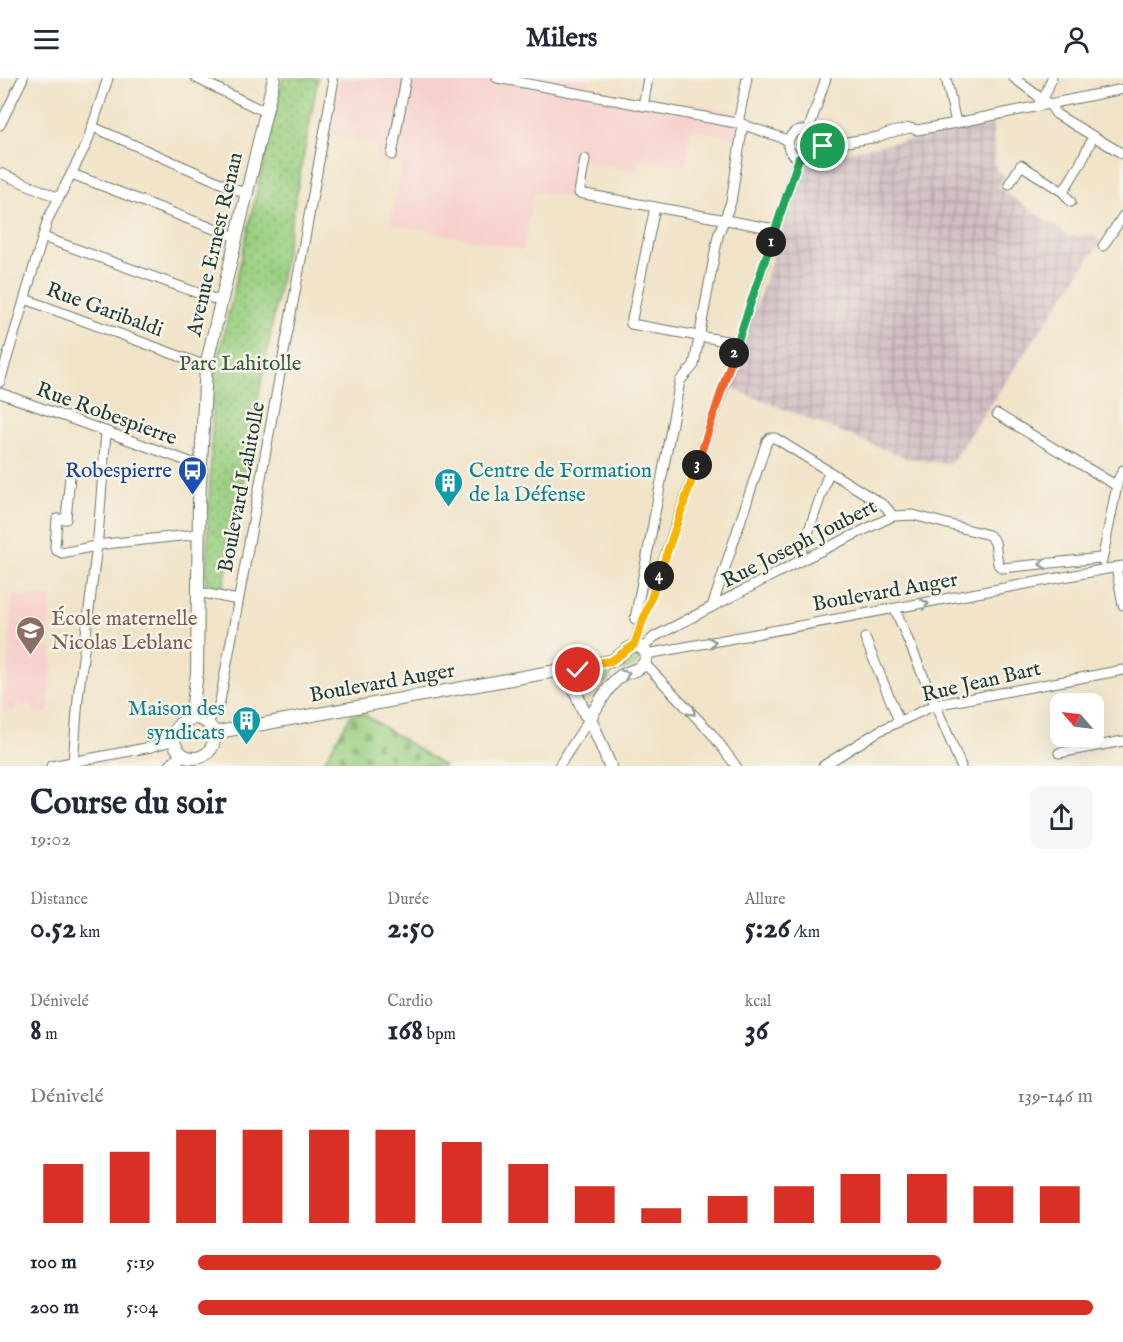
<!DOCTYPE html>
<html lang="fr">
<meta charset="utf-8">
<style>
body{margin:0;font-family:"IM FELL English",serif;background:#f6f6f7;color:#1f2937;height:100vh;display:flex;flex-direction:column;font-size:22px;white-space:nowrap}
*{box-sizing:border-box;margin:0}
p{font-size:20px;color:#747a83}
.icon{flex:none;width:33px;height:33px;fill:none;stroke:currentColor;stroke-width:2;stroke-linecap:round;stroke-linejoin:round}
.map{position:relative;height:688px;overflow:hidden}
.panel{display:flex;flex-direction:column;background:#fff;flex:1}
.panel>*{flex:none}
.needle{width:39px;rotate:298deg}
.tools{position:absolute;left:1050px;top:615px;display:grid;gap:12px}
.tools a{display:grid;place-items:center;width:54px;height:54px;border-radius:12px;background:#fff;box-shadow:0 6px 24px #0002;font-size:30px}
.pin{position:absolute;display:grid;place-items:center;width:51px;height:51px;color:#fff;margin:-26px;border:3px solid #fff;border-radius:50%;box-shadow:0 2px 6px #0007}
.km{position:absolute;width:30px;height:30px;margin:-15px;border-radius:50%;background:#222;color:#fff;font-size:16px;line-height:30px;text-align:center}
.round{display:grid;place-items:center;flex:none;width:63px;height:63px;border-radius:12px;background:#f6f6f7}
.headline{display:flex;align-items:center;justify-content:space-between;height:102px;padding:0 30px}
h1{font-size:33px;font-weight:700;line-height:45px}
.metrics{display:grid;grid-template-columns:repeat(3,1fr);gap:9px;height:102px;padding:6px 30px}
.metrics div{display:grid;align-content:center}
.metrics b{font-size:30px;font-weight:700}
.metrics small{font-size:16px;font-weight:400}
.metrics p{font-size:16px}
.chart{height:168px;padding:12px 30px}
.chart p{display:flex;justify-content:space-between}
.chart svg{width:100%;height:108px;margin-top:6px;stroke:#d93025;stroke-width:6}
ul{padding:0 30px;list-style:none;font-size:20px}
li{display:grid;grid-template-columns:96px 72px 1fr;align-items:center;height:45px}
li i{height:15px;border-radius:8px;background:#d93025}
header{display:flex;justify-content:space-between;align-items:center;height:78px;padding:0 30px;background:#fff;font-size:27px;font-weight:700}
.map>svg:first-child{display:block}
.built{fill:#f7d0cd}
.industrial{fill:url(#industrial-grid)}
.grass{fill:url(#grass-dots);stroke:#5c865a;stroke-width:1.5}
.cemetery{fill:url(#cemetery-stones);stroke:#5c865a;stroke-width:1.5}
.garden{fill:url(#garden-furrows);stroke:#5c865a;stroke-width:1.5}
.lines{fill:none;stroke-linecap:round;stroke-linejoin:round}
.minor-casing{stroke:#687767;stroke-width:11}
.major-casing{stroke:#687767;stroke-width:14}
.minor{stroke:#fff;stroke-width:9}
.major{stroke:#fff;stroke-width:12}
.oneway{stroke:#8f9e9a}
.split-1-casing{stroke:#fff;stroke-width:12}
.split-2-casing{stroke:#fff;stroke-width:12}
.split-3-casing{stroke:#fff;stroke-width:12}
.split-4-casing{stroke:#fff;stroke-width:12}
.split-5-casing{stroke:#fff;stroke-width:12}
.split-1{stroke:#22a559;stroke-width:8}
.split-2{stroke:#22a559;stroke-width:8}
.split-3{stroke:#f0652b;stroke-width:8}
.split-4{stroke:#f5b400;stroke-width:8}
.split-5{stroke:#f5b400;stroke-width:8}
.labels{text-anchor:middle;stroke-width:5;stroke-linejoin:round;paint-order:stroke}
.street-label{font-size:21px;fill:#1f3d34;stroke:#f7f3e8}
.park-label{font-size:21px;fill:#375a43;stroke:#f7f3e8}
.transit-label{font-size:21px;fill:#164399;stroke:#f7f3e8;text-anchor:end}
.culture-label{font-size:21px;fill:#0d838f;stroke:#f7f3e8;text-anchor:start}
.education-label{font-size:21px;fill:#785e54;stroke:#f7f3e8;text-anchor:start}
</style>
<header><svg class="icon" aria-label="menu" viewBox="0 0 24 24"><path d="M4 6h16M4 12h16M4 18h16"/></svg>Milers<svg class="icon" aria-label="person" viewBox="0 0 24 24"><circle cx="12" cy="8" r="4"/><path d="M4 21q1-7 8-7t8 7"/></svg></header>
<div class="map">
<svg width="1123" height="688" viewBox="0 0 1123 688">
<defs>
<pattern id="industrial-grid" width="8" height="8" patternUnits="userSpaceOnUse" patternTransform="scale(1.5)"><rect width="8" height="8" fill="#d2bec3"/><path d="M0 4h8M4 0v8" fill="none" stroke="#aa9c9f"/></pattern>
<pattern id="grass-dots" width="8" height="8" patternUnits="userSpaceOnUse" patternTransform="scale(1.5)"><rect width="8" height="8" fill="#99cf80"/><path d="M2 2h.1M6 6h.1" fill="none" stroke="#7ca96a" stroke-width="1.8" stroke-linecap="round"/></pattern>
<pattern id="cemetery-stones" width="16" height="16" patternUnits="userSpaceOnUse" patternTransform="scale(1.5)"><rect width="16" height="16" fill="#99cf80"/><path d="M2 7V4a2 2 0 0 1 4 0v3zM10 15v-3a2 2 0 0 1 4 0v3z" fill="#7ca96a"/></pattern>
<pattern id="garden-furrows" width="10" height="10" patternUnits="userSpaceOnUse" patternTransform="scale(1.5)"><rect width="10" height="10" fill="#99cf80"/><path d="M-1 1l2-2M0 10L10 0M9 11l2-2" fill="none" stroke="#7ca96a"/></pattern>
</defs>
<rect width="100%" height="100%" fill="#f7f3e8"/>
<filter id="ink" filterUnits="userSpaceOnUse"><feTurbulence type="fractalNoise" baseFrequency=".0167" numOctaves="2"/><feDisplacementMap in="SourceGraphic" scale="12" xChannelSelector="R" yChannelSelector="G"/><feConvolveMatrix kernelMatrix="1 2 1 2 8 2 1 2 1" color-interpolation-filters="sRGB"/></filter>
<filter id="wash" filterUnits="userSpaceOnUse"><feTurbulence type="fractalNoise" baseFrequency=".008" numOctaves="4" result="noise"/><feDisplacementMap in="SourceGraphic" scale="24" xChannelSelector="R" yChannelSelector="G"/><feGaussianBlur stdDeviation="1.35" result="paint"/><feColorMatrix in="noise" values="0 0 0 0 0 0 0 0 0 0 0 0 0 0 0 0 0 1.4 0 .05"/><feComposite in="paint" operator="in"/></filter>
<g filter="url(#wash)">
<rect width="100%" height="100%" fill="#f1e3c7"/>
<g class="built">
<path d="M341,0H589L586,17L685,35L689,25L746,35L738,61L691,51L685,89L639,81L637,94L579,83L572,120L534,114L523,172L390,146L402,85L387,82L385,93L373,65L330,57Z"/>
<path d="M13,518L51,519L46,570L53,571L48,636L33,635V627L16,626L15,633L4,632Z"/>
</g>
<path class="industrial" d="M993,46L996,92L1005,98L997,109L1069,158L1096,157L1100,165L951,384L947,386L906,380L729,309L800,98L805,91L818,83L841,75Z"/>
<path class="grass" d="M283,0H318L222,516L213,514L206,509V502L214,298Z"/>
<path class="cemetery" d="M362,635L444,688H321L351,637Z"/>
<g class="garden">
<path d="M634,571L643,576L634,589L616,593L613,586Z"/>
<path d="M609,587L612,595L606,605L597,601L591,612L588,613L583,600L585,592Z"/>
</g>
</g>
<g filter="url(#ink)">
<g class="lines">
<defs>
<g id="minor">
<path d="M196,0L257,30L266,32"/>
<path d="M497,0L741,46L788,62"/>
<path d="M946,0L956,45"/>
<path d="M1014,0L1038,18L1041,27"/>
<path d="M1049,25L1056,36L1123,76"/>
<path d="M1041,27L1052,0"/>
<path d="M643,28L648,0"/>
<path d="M738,45L747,0"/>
<path d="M0,47L23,0"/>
<path d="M93,49L246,116"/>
<circle cx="802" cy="66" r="14"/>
<path d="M808,53L826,0"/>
<path d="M816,69L878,59L888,55L910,50L917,52L956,45L1123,11"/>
<path d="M392,77L406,0"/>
<path d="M585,81L579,115L775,151"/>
<path d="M0,95L59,120"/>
<path d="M72,96L235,159"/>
<path d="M1009,106L1021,87L1063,114"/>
<path d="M1071,124L1063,114L1080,86L1093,59"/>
<path d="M655,129L631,246L738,265"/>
<path d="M43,159L220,223"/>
<path d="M1103,168L1123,138"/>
<path d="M25,221L206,288"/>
<path d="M0,304L48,141L87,65L108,0"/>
<path d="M0,315L201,388"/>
<path d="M997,336L1117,408"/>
<path d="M70,398L66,441H57L55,469L56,472L62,475L105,466L199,456"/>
<path d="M1102,483L1118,402L1123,392"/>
<path d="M798,484L829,394"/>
<path d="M1116,489L1123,527"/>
<path d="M198,514L238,522"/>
<path d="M712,529L767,363L770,360H775L885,428L893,438"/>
<path d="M895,531L961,688"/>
<path d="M635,541L680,303L694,287L718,158L731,124L743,46"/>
<path d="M865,560L899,643"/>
<path d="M634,567L723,311L799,80"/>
<path d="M643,570L654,559L798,484L893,438L913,437L989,457L995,464L998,486L1002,490L1101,480"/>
<path d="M647,576L1123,488"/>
<path d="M645,586L712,656L736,688"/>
<path d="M207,645L218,629L220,623L333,7L332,0"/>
<path d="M1059,675L1123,663"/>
<path d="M73,685L78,620L98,459L106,354"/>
<path d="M51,688L151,669L174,662"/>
<path d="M559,688L590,640"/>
<path d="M823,688L879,653L935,627L1123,592"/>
</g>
<g id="major">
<path d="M557,592L571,603L585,636L590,640L610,688"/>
<circle cx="194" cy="660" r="20"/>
<path d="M191,641L197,595L199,425L206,288L274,0"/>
<path d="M213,655L611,583C625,576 634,557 647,576C644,597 629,589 617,601C606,611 598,627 590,640"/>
<path d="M171,688L182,676"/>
</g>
</defs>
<use href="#minor" class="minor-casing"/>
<use href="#major" class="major-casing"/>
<use href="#minor" class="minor"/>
<use href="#major" class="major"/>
</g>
<defs><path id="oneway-chevron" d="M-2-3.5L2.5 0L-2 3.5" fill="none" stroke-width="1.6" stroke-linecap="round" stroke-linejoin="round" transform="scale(1.5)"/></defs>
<g class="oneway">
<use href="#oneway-chevron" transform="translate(1043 486) rotate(174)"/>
<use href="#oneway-chevron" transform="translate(925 526) rotate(-11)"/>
<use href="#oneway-chevron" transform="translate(712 564) rotate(-10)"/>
<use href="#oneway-chevron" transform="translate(626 596) rotate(-24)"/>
<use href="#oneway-chevron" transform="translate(692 634) rotate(47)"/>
</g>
</g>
<g class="lines" filter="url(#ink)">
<defs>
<path id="split-1" d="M771,164L799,80L809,78L816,69L823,68"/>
<path id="split-2" d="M734,275L771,164"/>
<path id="split-3" d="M697,387L734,275"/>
<path id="split-4" d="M659,498L697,387"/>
<path id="split-5" d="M578,592L586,587L611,583L634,567L659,498"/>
</defs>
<use href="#split-1" class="split-1-casing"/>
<use href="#split-2" class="split-2-casing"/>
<use href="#split-3" class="split-3-casing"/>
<use href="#split-4" class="split-4-casing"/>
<use href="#split-5" class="split-5-casing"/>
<use href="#split-1" class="split-1"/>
<use href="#split-2" class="split-2"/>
<use href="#split-3" class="split-3"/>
<use href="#split-4" class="split-4"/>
<use href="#split-5" class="split-5"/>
</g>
<defs>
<symbol id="bus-pin" viewBox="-11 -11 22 30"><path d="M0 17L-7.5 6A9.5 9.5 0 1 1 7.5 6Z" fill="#1a4fb4" stroke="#f7f3e8"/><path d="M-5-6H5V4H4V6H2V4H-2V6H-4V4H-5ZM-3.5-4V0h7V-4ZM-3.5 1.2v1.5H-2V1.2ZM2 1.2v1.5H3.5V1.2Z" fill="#fff"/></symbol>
<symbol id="building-pin" viewBox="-11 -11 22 30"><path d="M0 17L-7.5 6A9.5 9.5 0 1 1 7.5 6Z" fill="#0f9aa8" stroke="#f7f3e8"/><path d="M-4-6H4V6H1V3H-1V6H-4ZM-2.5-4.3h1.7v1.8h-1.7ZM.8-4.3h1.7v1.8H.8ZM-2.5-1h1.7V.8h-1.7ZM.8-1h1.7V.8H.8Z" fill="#fff"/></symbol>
<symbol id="school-pin" viewBox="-11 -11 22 30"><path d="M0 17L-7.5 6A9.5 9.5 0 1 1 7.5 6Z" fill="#8d6e63" stroke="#f7f3e8"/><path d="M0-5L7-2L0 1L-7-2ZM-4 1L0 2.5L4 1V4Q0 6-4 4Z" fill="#fff"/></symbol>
</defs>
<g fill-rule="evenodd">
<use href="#bus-pin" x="176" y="376" width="33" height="45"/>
<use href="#building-pin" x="432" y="388" width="33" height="45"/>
<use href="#school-pin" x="14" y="536" width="33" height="45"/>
<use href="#building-pin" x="230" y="626" width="33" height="45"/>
</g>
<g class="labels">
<g class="street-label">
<text transform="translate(214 166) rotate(-77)" y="7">Avenue Ernest Renan</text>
<text transform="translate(105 231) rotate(20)" y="7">Rue Garibaldi</text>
<text transform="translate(107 335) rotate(20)" y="7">Rue Robespierre</text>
<text transform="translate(241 409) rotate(-79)" y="7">Boulevard Lahitolle</text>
<text transform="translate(799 465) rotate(-27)" y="7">Rue Joseph Joubert</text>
<text transform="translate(885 513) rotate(-10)" y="7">Boulevard Auger</text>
<text transform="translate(981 603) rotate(-13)" y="7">Rue Jean Bart</text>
<text transform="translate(382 604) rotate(-10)" y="7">Boulevard Auger</text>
</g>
<g class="park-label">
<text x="240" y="292">Parc Lahitolle</text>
</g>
<g class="transit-label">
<text x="172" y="399">Robespierre</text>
</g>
<g class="culture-label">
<text x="469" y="399">Centre de Formation<tspan x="469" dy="24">de la Défense</tspan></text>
<text x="225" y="637" text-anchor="end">Maison des<tspan x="225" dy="24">syndicats</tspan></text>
</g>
<g class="education-label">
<text x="51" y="547">École maternelle<tspan x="51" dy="24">Nicolas Leblanc</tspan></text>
</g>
</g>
</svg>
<div class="tools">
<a><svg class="needle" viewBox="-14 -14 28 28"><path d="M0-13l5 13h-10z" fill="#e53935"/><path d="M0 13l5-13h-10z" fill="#747a83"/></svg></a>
</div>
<div class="pin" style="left:823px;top:68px;background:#1e9e55"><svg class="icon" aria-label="arrive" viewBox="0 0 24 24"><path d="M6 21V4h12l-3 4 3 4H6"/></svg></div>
<div class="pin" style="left:578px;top:592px;background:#d93025"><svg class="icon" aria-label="check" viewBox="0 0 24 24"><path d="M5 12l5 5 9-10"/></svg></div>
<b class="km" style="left:771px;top:164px">1</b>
<b class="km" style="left:734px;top:275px">2</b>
<b class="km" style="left:697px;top:387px">3</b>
<b class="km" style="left:659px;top:498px">4</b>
</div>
<section class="panel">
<div class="headline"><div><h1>Course du soir</h1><p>19:02</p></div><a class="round"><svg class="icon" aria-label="share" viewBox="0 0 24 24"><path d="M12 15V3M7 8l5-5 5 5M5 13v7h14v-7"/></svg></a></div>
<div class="metrics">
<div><p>Distance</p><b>0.52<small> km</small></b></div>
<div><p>Durée</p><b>2:50</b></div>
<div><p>Allure</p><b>5:26<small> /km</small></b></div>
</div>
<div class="metrics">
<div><p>Dénivelé</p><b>8<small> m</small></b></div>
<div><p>Cardio</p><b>168<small> bpm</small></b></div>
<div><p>kcal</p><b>36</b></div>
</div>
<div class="chart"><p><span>Dénivelé</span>139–146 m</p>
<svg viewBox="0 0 160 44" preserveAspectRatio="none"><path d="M5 44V20M15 44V15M25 44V6M35 44V6M45 44V6M55 44V6M65 44V11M75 44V20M85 44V29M95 44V38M105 44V33M115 44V29M125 44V24M135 44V24M145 44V29M155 44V29"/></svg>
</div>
<ul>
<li><b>100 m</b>5:19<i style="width:83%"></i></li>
<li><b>200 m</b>5:04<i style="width:100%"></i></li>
</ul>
</section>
